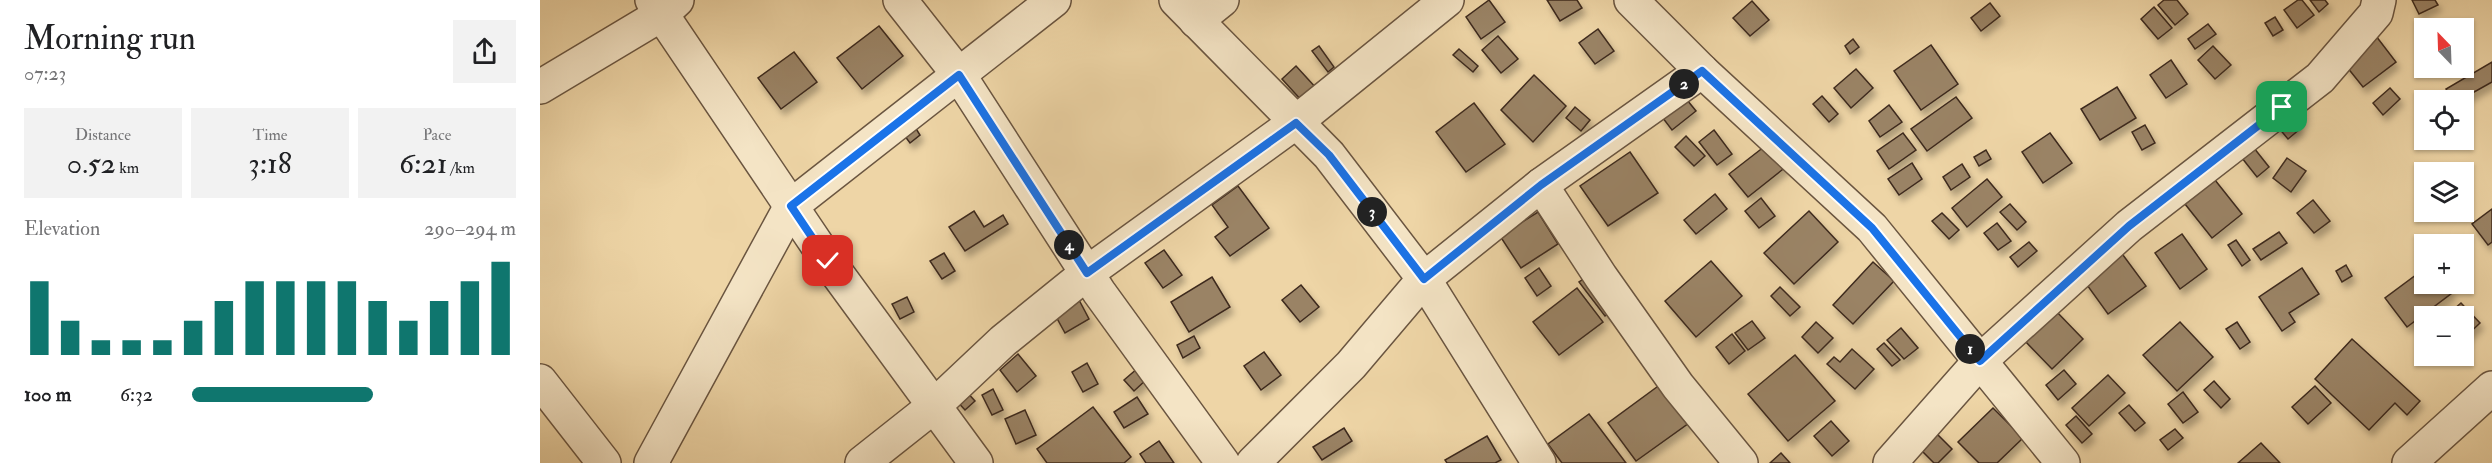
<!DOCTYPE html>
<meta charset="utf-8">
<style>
body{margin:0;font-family:"IM FELL Double Pica",serif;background:#f2f2f2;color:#202124;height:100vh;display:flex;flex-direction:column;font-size:22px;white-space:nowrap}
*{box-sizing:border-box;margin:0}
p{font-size:20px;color:#757577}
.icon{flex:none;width:33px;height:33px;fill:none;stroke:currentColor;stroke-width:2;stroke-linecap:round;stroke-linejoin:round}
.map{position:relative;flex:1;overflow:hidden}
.panel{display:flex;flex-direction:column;background:#fff;width:540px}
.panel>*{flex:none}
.needle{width:39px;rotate:337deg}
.fabs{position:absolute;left:1874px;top:18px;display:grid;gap:12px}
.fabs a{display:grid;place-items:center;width:60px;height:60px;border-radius:0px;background:#fff;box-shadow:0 2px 4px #0004;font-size:30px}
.pin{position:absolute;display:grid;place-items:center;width:51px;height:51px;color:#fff;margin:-26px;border-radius:12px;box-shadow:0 3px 9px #0006}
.km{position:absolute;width:30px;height:30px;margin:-15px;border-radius:50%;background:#222;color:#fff;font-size:16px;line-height:30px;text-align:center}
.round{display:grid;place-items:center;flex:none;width:63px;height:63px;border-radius:0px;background:#f2f2f2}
.summary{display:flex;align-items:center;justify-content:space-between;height:102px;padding:0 24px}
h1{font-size:33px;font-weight:600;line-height:45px}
.stats{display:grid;grid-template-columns:repeat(3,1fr);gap:9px;height:102px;padding:6px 24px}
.stats div{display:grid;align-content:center;border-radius:0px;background:#f2f2f2;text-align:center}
.stats b{font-size:30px;font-weight:600}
.stats small{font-size:16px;font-weight:400}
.stats p{font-size:16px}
.chart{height:168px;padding:12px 24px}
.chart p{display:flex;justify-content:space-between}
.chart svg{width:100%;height:108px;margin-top:6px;stroke:#0f766e;stroke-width:6}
ul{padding:0 24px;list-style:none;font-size:20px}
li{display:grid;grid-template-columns:96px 72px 1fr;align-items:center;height:45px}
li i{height:15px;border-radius:8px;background:#0f766e}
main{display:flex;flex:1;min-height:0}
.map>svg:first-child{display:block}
.building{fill:#9a8365;stroke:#3e2a1e;stroke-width:1.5;filter:url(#shadow)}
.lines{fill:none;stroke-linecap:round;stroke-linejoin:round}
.minor-casing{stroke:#6a5540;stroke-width:36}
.minor{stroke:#f4e4c5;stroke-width:33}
.route-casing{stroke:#fff;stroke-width:12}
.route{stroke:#1a73e8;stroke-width:8}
</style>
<main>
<section class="panel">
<div class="summary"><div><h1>Morning run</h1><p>07:23</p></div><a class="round"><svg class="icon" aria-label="share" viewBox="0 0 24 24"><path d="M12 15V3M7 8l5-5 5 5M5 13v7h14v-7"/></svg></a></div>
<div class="stats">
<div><p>Distance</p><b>0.52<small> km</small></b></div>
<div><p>Time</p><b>3:18</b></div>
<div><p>Pace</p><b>6:21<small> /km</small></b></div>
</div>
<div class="chart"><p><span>Elevation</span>290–294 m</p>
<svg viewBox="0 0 160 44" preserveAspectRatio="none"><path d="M5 44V14M15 44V30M25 44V38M35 44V38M45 44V38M55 44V30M65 44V22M75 44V14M85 44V14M95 44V14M105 44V14M115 44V22M125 44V30M135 44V22M145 44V14M155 44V6"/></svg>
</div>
<ul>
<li><b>100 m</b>6:32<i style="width:56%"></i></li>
</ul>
</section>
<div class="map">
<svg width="1952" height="463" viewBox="0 0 1952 463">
<defs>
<filter id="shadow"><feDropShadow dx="3.5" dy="6" stdDeviation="3" flood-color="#0004"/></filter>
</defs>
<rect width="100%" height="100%" fill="#eed5a6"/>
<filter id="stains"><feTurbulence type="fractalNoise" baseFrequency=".00333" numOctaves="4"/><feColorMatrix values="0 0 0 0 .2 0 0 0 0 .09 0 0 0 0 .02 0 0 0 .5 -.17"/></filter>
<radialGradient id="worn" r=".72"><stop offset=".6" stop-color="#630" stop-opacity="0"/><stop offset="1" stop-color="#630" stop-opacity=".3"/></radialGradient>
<g class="building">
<path d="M949,0L965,22L941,39L926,17Z"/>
<path d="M1007,0H1037L1042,8L1020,21Z"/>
<path d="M1624,0H1637L1648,14L1635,25L1618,5Z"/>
<path d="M1758,0H1762L1774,15L1757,28L1744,10Z"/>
<path d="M1770,0H1785L1788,4L1779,12Z"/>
<path d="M1872,0H1895L1898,5L1879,14Z"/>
<path d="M1212,1L1229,20L1210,36L1193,18Z"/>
<path d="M1450,3L1460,16L1441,31L1431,18Z"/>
<path d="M1614,7L1632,28L1618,39L1601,19Z"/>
<path d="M1735,17L1743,30L1733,36L1725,23Z"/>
<path d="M1668,24L1676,34L1655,49L1648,39Z"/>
<path d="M339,26L363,56L322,89L297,58Z"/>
<path d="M1058,29L1074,51L1055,64L1039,43Z"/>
<path d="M958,36L978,59L961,73L942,50Z"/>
<path d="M1836,36L1856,62L1823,87L1803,62Z"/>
<path d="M1313,39L1319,47L1310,54L1305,46Z"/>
<path d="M1391,45L1418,84L1381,110L1354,71Z"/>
<path d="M779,46L794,67L788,72L772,51Z"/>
<path d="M1673,46L1691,65L1675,79L1658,60Z"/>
<path d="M919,49L938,66L933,72L913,55Z"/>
<path d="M254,52L277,82L241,109L218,78Z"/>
<path d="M1631,60L1647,84L1626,98L1610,75Z"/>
<path d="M1952,62V82L1920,100H1913L1906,89Z"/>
<path d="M756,66L777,89L763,102L742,79Z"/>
<path d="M1316,69L1333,88L1311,108L1294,88Z"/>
<path d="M994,75L1026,106L993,142L961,110Z"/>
<path d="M1577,87L1596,118L1560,140L1541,109Z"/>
<path d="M1850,88L1860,99L1843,115L1833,103Z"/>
<path d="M1143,95L1156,111L1132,130L1119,113Z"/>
<path d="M1282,96L1298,114L1289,122L1273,104Z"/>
<path d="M1416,97L1432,118L1387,151L1371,129Z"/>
<path d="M934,103L965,144L926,172L896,132Z"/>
<path d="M1349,105L1362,122L1340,137L1329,121Z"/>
<path d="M1035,107L1050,120L1041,131L1026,118Z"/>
<path d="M1745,111L1760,129L1748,139L1733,121Z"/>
<path d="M1605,125L1615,143L1602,150L1592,132Z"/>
<path d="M375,127L380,135L370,143L364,135Z"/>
<path d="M1174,130L1192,154L1177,165L1159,142Z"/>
<path d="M1363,133L1376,150L1349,169L1337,151Z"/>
<path d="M1510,133L1532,163L1503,183L1482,152Z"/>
<path d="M1146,136L1165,156L1154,166L1135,147Z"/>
<path d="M1229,143L1247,166L1208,197L1189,174Z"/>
<path d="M1714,148L1729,167L1717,177L1702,158Z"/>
<path d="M1446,150L1451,159L1439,166L1434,157Z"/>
<path d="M1090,152L1118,193L1068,226L1040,186Z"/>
<path d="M1747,158L1766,171L1751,192L1733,178Z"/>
<path d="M1372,163L1382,179L1359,195L1348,179Z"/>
<path d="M1422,164L1430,177L1411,190L1403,177Z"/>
<path d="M1447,179L1462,197L1427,227L1412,208Z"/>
<path d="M1675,180L1702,214L1672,238L1645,204Z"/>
<path d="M698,186L729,228L690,256L675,237L688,227L672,205Z"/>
<path d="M1175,194L1187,209L1156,234L1144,220Z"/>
<path d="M1221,198L1235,216L1219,228L1205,211Z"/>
<path d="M1773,200L1790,221L1774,233L1757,213Z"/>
<path d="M1470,204L1486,222L1477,230L1460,212Z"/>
<path d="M1952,209V242L1948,245L1932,224Z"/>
<path d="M434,211L444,227L463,215L468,224L425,251L409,227Z"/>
<path d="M1269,211L1298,242L1254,284L1224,253Z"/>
<path d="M998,212L1018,244L981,268L960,236Z"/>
<path d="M1402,213L1419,230L1409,239L1392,221Z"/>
<path d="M1457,223L1471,241L1458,250L1444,233Z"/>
<path d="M1739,232L1747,243L1721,260L1713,249Z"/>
<path d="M1642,234L1667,269L1640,289L1615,253Z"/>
<path d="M1696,240L1710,260L1702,266L1688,245Z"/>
<path d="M1489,242L1497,251L1478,267L1470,257Z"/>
<path d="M624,250L642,275L623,288L605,263Z"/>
<path d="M1580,251L1606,286L1568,314L1542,278Z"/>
<path d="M404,253L415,271L402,279L390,261Z"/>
<path d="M1171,261L1202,296L1156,337L1125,301Z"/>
<path d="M1333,262L1354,281L1313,324L1293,305Z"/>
<path d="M1806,265L1812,276L1802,282L1796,271Z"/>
<path d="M999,268L1011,286L997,296L985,278Z"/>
<path d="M1762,268L1779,294L1749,313L1755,322L1742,331L1719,297Z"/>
<path d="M1884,269V284H1905L1912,293L1867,327L1845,298Z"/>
<path d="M1051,274L1076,308L1065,316L1039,282Z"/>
<path d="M672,277L690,307L649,332L631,302Z"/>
<path d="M761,285L779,307L760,322L742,300Z"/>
<path d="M1240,287L1260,307L1250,316L1231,296Z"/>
<path d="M1037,288L1063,322L1019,355L993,322Z"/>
<path d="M367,297L374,312L360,319L352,304Z"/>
<path d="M538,298L549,319L525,333L513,311Z"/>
<path d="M1921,303L1940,323L1923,339V316H1906Z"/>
<path d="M1515,310L1543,339L1512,369L1484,340Z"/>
<path d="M1212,321L1225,338L1208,350L1195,333Z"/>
<path d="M1276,322L1293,338L1278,353L1262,337Z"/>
<path d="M1640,322L1673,357L1637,391L1603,355Z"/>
<path d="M1697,322L1710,342L1700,349L1686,329Z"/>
<path d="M1361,328L1378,348L1364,359L1347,340Z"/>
<path d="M1192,334L1205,351L1189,364L1176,347Z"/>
<path d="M654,336L660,348L643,358L637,345Z"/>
<path d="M1812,339L1880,401L1867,415L1855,403L1829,430L1775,379Z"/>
<path d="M1344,343L1360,360L1352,366L1337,349Z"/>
<path d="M1312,349L1334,369L1315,389L1287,364L1294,357L1300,362Z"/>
<path d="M724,352L741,375L721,390L704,366Z"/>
<path d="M478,354L496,376L477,392L460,370Z"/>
<path d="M1255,355L1295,401L1248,441L1208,394Z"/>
<path d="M547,363L558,384L543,392L532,372Z"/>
<path d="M598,368L608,378L594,391L584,380Z"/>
<path d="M1524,370L1536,384L1518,400L1506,385Z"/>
<path d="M1568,375L1585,393L1549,426L1532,408Z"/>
<path d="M1674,381L1690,399L1681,408L1664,390Z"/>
<path d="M1121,384L1149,423L1096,461L1068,423Z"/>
<path d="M1775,386L1791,403L1768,424L1752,407Z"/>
<path d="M424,389L435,401L425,410L414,398Z"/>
<path d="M453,389L463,410L452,415L442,395Z"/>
<path d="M1643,392L1658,412L1643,423L1628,404Z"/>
<path d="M597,397L608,414L584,428L574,412Z"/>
<path d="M1589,405L1605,423L1595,431L1579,413Z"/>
<path d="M553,407L591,457L584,463H507L497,449Z"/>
<path d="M1453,408L1483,438L1457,463H1439L1418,442Z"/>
<path d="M485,410L496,435L476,444L465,419Z"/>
<path d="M1049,414L1086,463H1022L1008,444Z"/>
<path d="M1536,416L1552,434L1542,443L1526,425Z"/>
<path d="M1291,421L1309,441L1292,456L1274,436Z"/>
<path d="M804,428L812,441L782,460L773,447Z"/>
<path d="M1392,429L1412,449L1398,463H1394L1376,445Z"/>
<path d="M1635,429L1643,438L1628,450L1620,440Z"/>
<path d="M947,436L961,460L955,463H907L905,460Z"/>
<path d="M619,441L634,463H606L600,454Z"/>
<path d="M1721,443L1740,463H1698Z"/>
<path d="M1241,453L1250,463H1230Z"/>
</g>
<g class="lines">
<defs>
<g id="minor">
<path d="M112,0L288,261L436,463"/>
<path d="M360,0L419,75L559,292L683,463"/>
<path d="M636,0L789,155L884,279L999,463"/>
<path d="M1091,0L1162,71L1332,228L1523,463"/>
<path d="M656,21L682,0"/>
<path d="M0,87L122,14L137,0"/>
<path d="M1001,185L1061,277L1138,386L1201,463"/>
<path d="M0,381L64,463"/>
<path d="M111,463L251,206L514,0"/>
<path d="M322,463L394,406L463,341L547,273L756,122L907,0"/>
<path d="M713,463L811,365L884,279L1001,185L1162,71"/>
<path d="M1350,463L1440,361L1589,226L1780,78L1836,13L1839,0"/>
<path d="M1869,463L1952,388"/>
</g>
</defs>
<use href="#minor" class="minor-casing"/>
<use href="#minor" class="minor"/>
</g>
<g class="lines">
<defs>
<path id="route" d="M288,261L251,206L419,75L547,273L756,123L789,155L884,279L1001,185L1162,71L1332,228L1440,361L1589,226L1742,107"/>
</defs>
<use href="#route" class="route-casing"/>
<use href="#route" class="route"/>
</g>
<rect width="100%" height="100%" filter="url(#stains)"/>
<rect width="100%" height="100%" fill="url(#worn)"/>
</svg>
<div class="fabs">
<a><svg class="needle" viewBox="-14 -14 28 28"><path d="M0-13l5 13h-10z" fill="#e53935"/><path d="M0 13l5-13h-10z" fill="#757577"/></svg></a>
<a><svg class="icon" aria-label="locate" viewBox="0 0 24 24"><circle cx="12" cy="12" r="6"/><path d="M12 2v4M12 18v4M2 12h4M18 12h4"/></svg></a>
<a><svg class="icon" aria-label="layers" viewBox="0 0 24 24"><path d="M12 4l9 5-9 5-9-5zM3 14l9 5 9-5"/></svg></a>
<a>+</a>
<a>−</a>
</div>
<div class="pin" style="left:1742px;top:107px;background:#1e9e55"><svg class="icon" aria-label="arrive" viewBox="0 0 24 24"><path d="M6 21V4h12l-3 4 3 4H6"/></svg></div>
<div class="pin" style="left:288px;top:261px;background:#d93025"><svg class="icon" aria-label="check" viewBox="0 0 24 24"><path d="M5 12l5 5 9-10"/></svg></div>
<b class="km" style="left:1430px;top:349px">1</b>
<b class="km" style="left:1144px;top:84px">2</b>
<b class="km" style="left:832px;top:212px">3</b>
<b class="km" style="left:529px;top:245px">4</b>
</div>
</main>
